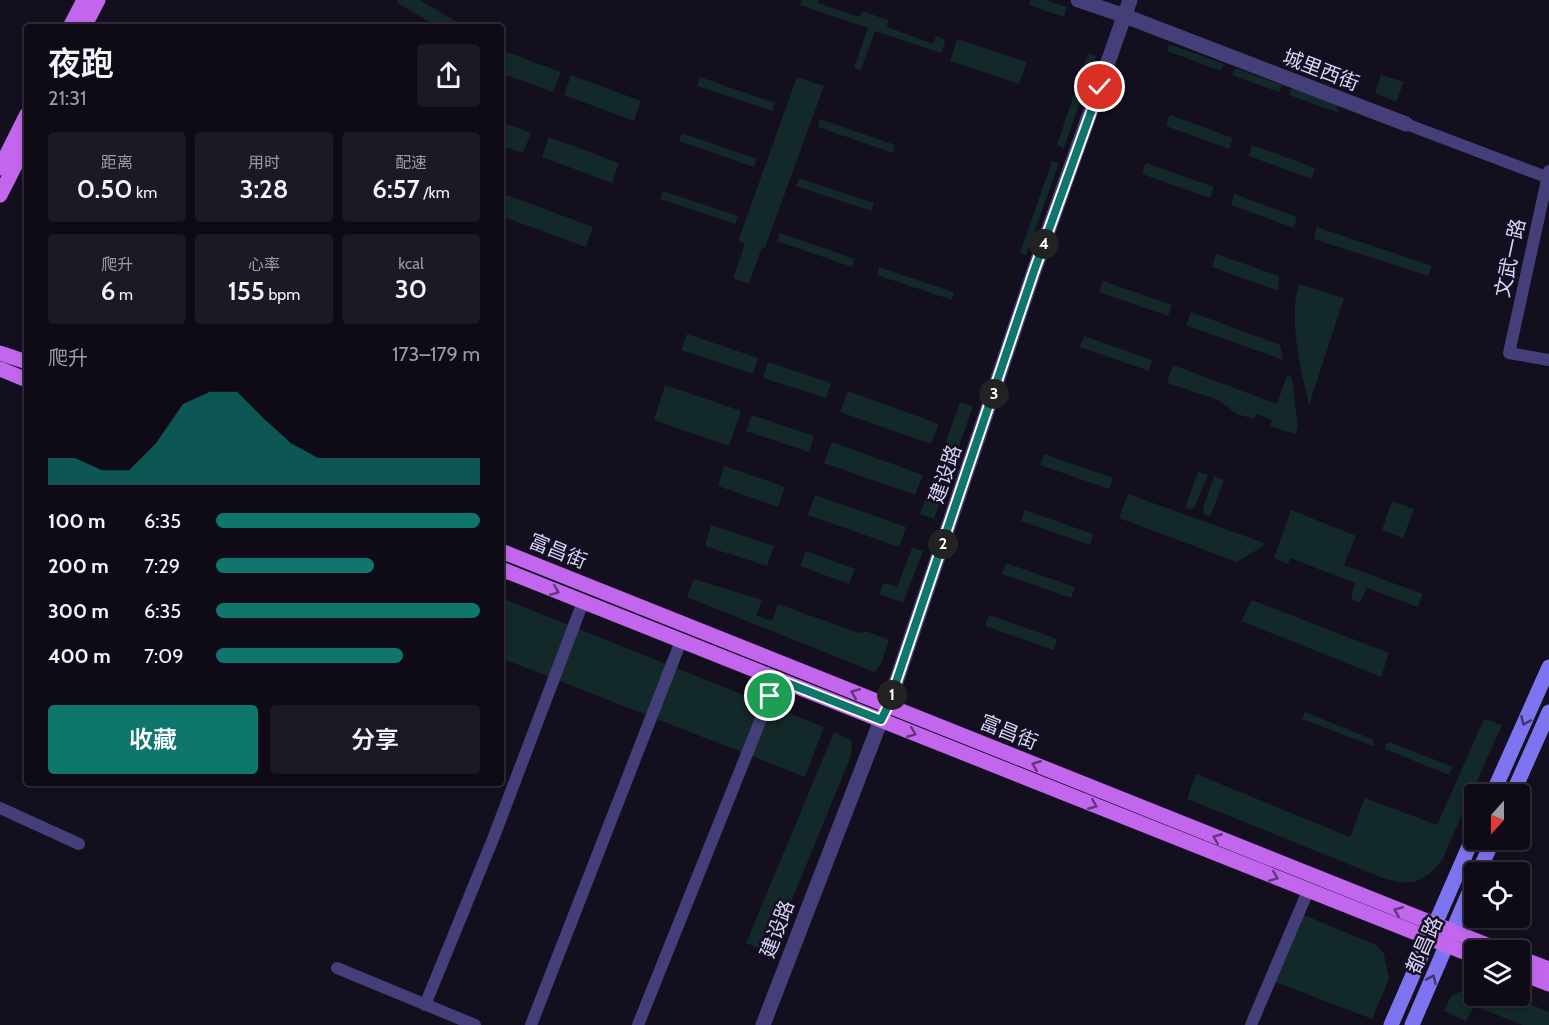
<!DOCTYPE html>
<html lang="zh">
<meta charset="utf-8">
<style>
body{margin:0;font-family:Cabin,"Noto Sans SC",sans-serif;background:#1c1924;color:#f1f3f6;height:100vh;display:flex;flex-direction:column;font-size:22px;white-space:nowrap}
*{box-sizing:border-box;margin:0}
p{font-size:20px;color:#9b9ba1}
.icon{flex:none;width:33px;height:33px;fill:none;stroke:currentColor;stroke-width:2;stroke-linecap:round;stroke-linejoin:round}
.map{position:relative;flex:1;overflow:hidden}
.drawer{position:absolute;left:24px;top:24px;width:480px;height:762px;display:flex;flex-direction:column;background:#0e0b17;border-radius:6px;box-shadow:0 3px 9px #0003,0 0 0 2px #2e2b36}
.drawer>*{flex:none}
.needle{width:39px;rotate:201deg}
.controls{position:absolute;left:1464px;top:784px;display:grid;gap:12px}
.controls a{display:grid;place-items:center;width:66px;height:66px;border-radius:6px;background:#0e0b17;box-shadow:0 3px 9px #0003,0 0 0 2px #2e2b36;font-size:30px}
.pin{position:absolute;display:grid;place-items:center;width:51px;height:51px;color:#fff;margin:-26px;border:3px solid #fff;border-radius:50%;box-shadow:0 2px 6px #0007}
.km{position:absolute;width:30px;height:30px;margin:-15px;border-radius:50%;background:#222;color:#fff;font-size:16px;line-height:30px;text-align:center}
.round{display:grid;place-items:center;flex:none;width:63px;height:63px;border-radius:6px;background:#1c1924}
.summary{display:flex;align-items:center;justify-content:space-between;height:102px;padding:0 24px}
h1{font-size:33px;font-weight:600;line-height:45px}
.figures{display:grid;grid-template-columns:repeat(3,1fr);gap:9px;height:102px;padding:6px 24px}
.figures div{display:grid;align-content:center;border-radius:6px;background:#1c1924;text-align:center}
.figures b{font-size:26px;font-weight:600}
.figures small{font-size:16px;font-weight:400}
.figures p{font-size:16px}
.chart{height:168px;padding:12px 24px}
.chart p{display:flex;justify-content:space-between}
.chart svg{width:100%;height:108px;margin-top:6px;fill:#0f766e;opacity:.7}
.button{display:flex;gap:12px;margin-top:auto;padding:12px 24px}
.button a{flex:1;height:69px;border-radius:6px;background:#0f766e;color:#fff;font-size:24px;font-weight:600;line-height:69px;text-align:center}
.button a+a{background:#1c1924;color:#f1f3f6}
ul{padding:0 24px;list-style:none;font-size:20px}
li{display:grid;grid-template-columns:96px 72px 1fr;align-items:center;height:45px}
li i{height:15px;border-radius:8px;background:#0f766e}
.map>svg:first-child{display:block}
.green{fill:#132828}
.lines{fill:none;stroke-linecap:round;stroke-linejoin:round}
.minor{stroke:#453f79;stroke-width:12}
.tertiary{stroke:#453f79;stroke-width:15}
.secondary{stroke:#7e74ef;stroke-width:15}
.primary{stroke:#c266ee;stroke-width:15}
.oneway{stroke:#62367c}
.oneway2{stroke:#3e3772}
.route-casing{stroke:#fff;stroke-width:12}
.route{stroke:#0f766e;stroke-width:8}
.labels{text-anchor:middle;stroke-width:5;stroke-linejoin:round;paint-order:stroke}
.street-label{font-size:20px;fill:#d9d2fa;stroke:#130f1f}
</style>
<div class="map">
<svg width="1549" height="1025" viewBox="0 0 1549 1025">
<rect width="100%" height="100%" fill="#130f1f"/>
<g class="green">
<path d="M398,0H420L460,24L458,27H438L396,2Z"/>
<path d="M801,0H819L818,3L860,17L862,11L888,20L887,27L933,44L936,36L943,38L945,42L941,53L875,31L861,70L854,68L868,28L800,5Z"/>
<path d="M1031,0H1045L1067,7L1064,17L1029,5Z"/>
<path d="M957,39L1027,62L1019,84L950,61Z"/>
<path d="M1169,44L1224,64L1221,71L1167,51Z"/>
<path d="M501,50L561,72L553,92L501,73Z"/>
<path d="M1088,53L1096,56L1064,148L1057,145Z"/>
<path d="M1235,68L1282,85L1279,92L1232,75Z"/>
<path d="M571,75L641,101L634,121L564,95Z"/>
<path d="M1381,75L1404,82L1396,102L1375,93Z"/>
<path d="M700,77L775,103L772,111L697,86Z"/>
<path d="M797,77L824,86L765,248L762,247L749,284L733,278L745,244L738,241Z"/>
<path d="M1292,88L1336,104L1338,113L1289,95Z"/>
<path d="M1170,115L1233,138L1229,149L1166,126Z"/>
<path d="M820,119L895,145L893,153L818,127Z"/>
<path d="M501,122L531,133L523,153L501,145Z"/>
<path d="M682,133L757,159L754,167L679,141Z"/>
<path d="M549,137L619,163L612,183L542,157Z"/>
<path d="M1252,145L1315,168L1312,179L1249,156Z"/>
<path d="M1052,161L1059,163L1026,255L1020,253Z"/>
<path d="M1146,163L1214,187L1210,198L1142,174Z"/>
<path d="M799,178L874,203L871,211L796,186Z"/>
<path d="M663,191L738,216L735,224L660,199Z"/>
<path d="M501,193L593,227L586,247L501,216Z"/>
<path d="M1234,194L1297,217L1294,228L1231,205Z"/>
<path d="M1317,227L1432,266L1428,276L1314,239Z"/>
<path d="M780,233L855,259L852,267L777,241Z"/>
<path d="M1216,254L1279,276L1278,291L1212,267Z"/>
<path d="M879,267L954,292L952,300L877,275Z"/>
<path d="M1103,281L1172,305L1168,316L1099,292Z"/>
<path d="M1299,284L1344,298L1309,405C1301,370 1288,317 1299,284Z"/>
<path d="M1191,312L1280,345L1283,360L1186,325Z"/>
<path d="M687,334L758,358L753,374L681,350Z"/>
<path d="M1084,336L1152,360L1149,371L1080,347Z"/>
<path d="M768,362L831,383L826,398L763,378Z"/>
<path d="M1173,365L1277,404L1287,375L1292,378L1298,428L1295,434L1270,426L1272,420L1256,414L1254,419L1237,414L1218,400L1167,383Z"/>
<path d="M665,385L741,411L729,446L654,420Z"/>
<path d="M848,391L939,424L931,444L840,412Z"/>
<path d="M960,402L973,406L934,519L920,514Z"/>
<path d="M752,415L814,436L809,452L746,431Z"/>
<path d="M832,442L923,475L915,495L824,463Z"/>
<path d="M1044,454L1113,478L1109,489L1040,465Z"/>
<path d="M724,466L785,487L778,507L718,486Z"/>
<path d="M1198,472L1208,475L1195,506L1192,510L1185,508Z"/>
<path d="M1214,476L1224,480L1210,517L1204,514L1203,508Z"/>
<path d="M1128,494L1264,543L1263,546L1237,562L1119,518Z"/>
<path d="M815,495L906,527L899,547L808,515Z"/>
<path d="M1392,501L1414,509L1403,538L1382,530Z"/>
<path d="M1025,510L1093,534L1090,545L1021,521Z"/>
<path d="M1291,510L1356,536L1344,565L1423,594L1418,607L1367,588L1360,603L1351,599L1355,583L1290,558L1288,564L1274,558Z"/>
<path d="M711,525L774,546L767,566L705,546Z"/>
<path d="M912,548L923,551L903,603L880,594L883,583L897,587Z"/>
<path d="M806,551L855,569L849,584L800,566Z"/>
<path d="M1006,563L1075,587L1071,598L1002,574Z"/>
<path d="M694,579L762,600L756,615L772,621L778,604L859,633L866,631L889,640L881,664L874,672L687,597Z"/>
<path d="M501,598L824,727L805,777L501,658Z"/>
<path d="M1252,600L1389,653L1381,677L1241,621Z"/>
<path d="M989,615L1057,639L1054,650L985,626Z"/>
<path d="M1305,712L1374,740L1373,746L1302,719Z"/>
<path d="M1484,719L1502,725L1442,860C1424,883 1411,887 1383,878L1187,799L1196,774L1350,837L1365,798L1437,825Z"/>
<path d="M834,732L852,741L851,756L770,953L746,943Z"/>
<path d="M1390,742L1453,767L1449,775L1385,749L1386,744Z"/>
<path d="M1304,915L1376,945L1384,954L1389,979L1372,1019L1275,982Z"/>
<path d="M1474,985V996H1511L1549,1012V1025H1523L1474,1006L1466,1021L1444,1011L1451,996Z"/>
</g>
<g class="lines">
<g class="minor">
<path d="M1406,124L1549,178"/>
<path d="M1549,171L1509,353L1549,360"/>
<path d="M0,808L79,844"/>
<path d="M337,968L475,1025"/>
<path d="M425,1005L493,839L583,602"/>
<path d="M531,1025L681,641"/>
<path d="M638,1025L777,679"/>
<path d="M1251,1025L1308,891"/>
</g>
<g class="tertiary">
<path d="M1078,0L1125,16L1406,124"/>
<path d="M763,1025L881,720L888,706L1034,271L1130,0"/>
</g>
<g class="secondary">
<path d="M1492,795L1549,667"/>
<path d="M1512,795L1549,712"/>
<path d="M1478,873L1493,840"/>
<path d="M1391,1025L1474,835"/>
<path d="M1412,1025L1474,881"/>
</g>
<g class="primary">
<path d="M70,27L84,0"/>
<path d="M84,27L98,0"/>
<path d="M0,168L27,114"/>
<path d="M0,195L27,142"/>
<path d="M0,353L27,362"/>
<path d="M0,369L27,380"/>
<path d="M501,551L1502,951"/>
<path d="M501,569L1474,956"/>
<path d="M1520,958L1549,969"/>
<path d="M1520,973L1549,984"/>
</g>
</g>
<defs><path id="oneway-chevron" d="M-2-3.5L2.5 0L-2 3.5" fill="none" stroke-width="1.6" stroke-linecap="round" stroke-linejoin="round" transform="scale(1.5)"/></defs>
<g class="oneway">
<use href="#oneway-chevron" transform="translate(555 591) rotate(22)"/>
<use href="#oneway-chevron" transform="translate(855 693) rotate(-158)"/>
<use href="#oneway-chevron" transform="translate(912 733) rotate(22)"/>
<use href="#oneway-chevron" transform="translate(1036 765) rotate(-158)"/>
<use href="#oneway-chevron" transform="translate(1093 805) rotate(22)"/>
<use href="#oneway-chevron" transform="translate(1217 838) rotate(-158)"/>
<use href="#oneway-chevron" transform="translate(1274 877) rotate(22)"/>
<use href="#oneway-chevron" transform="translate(1398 911) rotate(-158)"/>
</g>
<g class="oneway2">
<use href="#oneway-chevron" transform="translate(1525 721) rotate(114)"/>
<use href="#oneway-chevron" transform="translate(1432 979) rotate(-66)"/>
</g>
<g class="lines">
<defs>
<path id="route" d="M770,696L777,679L881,720L888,706L1034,271L1100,87"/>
</defs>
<use href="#route" class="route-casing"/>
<use href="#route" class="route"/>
</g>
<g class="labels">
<g class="street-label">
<text transform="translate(1321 70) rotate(21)" y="7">城里西街</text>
<text transform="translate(1510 258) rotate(-78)" y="7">文武一路</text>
<text transform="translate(945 474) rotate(-71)" y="7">建设路</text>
<text transform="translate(558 551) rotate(22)" y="7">富昌街</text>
<text transform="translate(1009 732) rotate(22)" y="7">富昌街</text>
<text transform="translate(777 929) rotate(-69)" y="7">建设路</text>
<text transform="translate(1424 945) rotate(-66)" y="7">都昌路</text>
</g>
</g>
</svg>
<div class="controls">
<a><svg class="needle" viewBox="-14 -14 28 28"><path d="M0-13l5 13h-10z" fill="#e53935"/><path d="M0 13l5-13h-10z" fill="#9b9ba1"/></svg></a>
<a><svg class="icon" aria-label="locate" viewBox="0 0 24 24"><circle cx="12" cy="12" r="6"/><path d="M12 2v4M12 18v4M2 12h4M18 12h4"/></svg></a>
<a><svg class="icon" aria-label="layers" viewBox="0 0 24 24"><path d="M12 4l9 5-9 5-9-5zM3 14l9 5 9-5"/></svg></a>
</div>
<div class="pin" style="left:770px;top:696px;background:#1e9e55"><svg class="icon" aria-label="arrive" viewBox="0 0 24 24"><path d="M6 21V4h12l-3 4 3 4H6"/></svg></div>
<div class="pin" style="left:1100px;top:87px;background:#d93025"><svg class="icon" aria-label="check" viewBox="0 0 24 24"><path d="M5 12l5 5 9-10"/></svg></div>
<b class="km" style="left:892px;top:695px">1</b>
<b class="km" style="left:943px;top:544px">2</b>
<b class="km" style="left:994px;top:394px">3</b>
<b class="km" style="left:1044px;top:244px">4</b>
<section class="drawer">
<div class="summary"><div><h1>夜跑</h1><p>21:31</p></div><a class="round"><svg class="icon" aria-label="share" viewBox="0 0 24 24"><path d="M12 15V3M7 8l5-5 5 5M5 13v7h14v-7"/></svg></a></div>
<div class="figures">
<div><p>距离</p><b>0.50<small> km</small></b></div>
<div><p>用时</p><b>3:28</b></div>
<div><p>配速</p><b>6:57<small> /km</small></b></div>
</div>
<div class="figures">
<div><p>爬升</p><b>6<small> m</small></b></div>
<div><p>心率</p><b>155<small> bpm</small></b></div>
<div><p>kcal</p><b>30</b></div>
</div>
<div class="chart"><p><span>爬升</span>173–179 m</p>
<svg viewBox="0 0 160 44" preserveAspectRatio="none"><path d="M0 44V33L10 33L20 38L30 38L40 27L50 11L60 6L70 6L80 17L90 27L100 33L110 33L120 33L130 33L140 33L150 33L160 33V44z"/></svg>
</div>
<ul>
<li><b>100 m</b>6:35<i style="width:100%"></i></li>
<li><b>200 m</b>7:29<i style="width:60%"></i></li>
<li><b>300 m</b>6:35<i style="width:100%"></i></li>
<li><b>400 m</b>7:09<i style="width:71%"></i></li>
</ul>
<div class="button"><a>收藏</a><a>分享</a></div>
</section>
</div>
